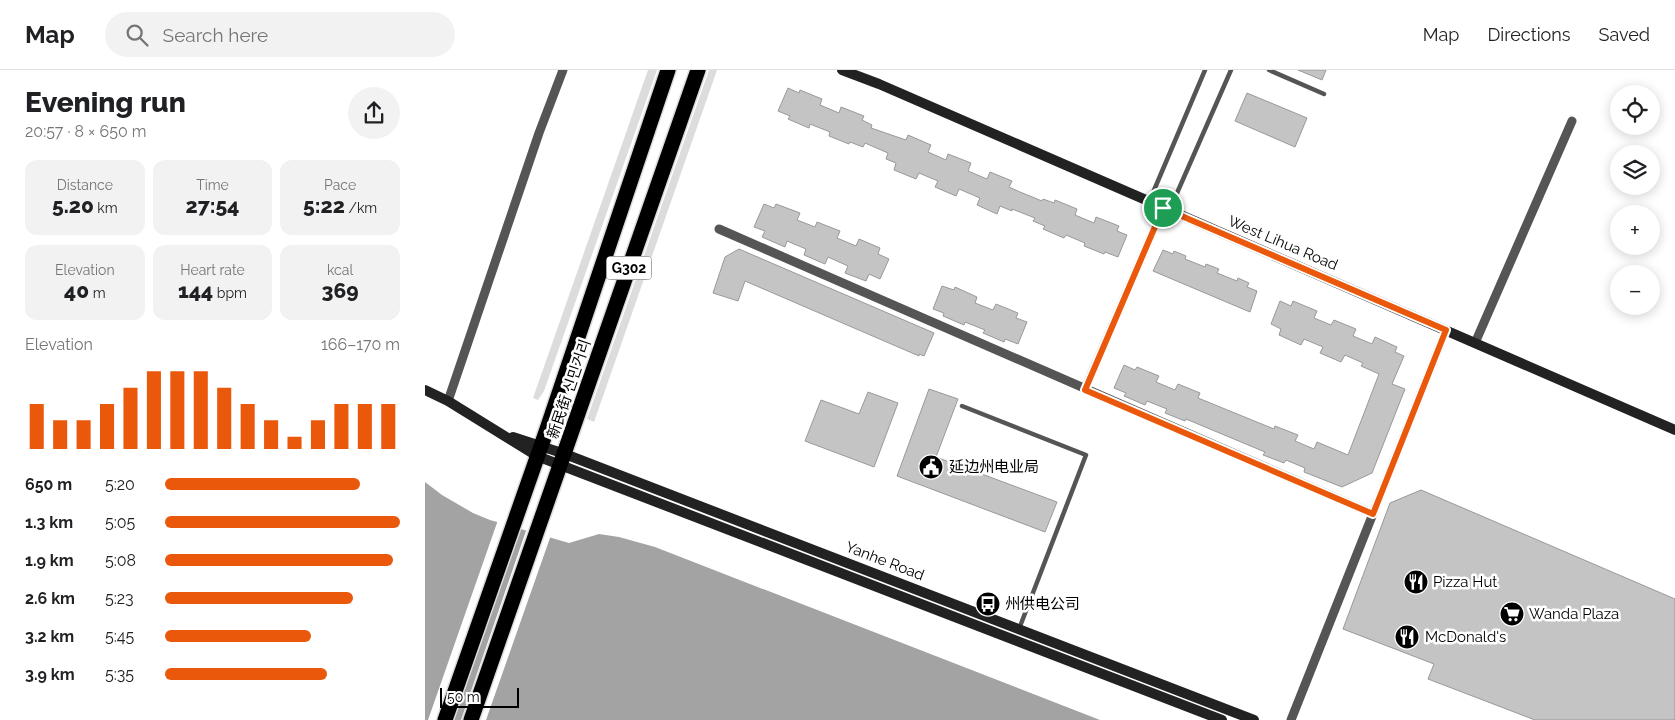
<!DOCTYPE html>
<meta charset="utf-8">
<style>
body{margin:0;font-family:Raleway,"Noto Sans SC","Noto Sans KR",sans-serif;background:#f2f2f2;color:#202124;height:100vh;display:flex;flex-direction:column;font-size:19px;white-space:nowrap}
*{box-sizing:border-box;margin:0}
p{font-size:16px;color:#757577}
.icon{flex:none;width:28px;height:28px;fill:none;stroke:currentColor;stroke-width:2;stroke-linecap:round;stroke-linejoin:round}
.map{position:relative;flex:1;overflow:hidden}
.details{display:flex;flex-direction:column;background:#fff;width:425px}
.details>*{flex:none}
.tools{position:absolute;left:1185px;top:15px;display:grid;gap:10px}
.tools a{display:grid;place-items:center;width:50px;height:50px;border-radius:50%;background:#fff;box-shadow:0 2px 12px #0003;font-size:25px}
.scale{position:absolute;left:15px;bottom:12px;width:79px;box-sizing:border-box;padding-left:5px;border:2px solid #000;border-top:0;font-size:14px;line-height:18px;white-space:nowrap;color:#000;-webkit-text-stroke:4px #fff;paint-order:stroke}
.pin{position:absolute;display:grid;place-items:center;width:42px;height:42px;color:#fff;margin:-21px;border:2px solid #fff;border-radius:50%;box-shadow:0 1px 5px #0007}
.round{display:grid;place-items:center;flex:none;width:52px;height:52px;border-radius:26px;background:#f2f2f2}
.head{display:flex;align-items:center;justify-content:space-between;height:85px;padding:0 25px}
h1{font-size:28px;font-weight:800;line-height:38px}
.figures{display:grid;grid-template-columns:repeat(3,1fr);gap:8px;height:85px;padding:5px 25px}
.figures div{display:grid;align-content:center;border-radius:12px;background:#f2f2f2;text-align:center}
.figures b{font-size:21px;font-weight:800}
.figures small{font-size:14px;font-weight:400}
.figures p{font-size:14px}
.chart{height:140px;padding:10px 25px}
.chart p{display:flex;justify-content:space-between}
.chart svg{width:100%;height:90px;margin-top:5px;stroke:#ea580c;stroke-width:6}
ul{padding:0 25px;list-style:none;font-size:16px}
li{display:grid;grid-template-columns:80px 60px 1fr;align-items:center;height:38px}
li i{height:12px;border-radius:6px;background:#ea580c}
header{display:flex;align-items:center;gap:30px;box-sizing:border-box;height:70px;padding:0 25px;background:#fff;border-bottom:1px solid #e0e0e0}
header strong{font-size:24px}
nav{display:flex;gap:28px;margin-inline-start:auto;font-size:18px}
.search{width:350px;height:45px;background:#f2f2f2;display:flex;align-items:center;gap:12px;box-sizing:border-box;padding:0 18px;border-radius:28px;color:#757577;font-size:19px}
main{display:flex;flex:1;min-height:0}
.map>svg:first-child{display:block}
.green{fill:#dcdcdc}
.water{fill:#a3a3a3}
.pier{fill:#fff}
.building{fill:#c4c4c4;stroke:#999}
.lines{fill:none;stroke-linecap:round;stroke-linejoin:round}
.highway-casing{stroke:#dbdbdb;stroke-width:18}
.lane{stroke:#555;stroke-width:4.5}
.street{stroke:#555;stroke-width:9}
.secondary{stroke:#222;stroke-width:10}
.highway{stroke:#000;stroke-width:15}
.route-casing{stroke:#fff;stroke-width:10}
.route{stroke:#ea580c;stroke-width:6}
.labels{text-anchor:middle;stroke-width:5;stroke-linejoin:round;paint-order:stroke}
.shield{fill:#fff;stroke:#4c4c4c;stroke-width:1}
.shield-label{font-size:14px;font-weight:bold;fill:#000}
.street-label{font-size:15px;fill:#000;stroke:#fff}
.poi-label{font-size:15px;fill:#000;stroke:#fff;text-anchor:start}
</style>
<header>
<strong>Map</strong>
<div class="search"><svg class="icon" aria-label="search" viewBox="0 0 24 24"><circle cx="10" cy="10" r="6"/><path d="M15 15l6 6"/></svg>Search here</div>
<nav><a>Map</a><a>Directions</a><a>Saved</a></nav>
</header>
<main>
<section class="details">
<div class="head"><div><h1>Evening run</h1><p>20:57 · 8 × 650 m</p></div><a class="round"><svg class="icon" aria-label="share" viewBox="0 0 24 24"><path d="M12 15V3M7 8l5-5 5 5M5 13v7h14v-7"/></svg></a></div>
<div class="figures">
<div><p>Distance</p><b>5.20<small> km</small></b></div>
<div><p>Time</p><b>27:54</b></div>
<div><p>Pace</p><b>5:22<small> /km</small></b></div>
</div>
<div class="figures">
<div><p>Elevation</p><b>40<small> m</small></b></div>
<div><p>Heart rate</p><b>144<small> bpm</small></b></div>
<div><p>kcal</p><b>369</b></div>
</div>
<div class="chart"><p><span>Elevation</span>166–170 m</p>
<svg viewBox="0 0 160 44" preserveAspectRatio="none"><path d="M5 44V22M15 44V30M25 44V30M35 44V22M45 44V14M55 44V6M65 44V6M75 44V6M85 44V14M95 44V22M105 44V30M115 44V38M125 44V30M135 44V22M145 44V22M155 44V22"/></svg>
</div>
<ul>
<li><b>650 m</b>5:20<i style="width:83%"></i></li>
<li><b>1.3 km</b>5:05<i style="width:100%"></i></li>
<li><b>1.9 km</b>5:08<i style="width:97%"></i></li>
<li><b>2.6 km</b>5:23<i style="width:80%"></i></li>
<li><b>3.2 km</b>5:45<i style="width:62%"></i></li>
<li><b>3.9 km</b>5:35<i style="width:69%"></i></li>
</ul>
</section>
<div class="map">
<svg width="1250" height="650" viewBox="0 0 1250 650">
<rect width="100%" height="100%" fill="#fff"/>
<g class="green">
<path d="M223,0H232L119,321L113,330L108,328Z"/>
<path d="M284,0H292L169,352L162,349Z"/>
</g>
<path class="water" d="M0,412L17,425L48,443L65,450L144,473L174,464L194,467L230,477L675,650H0Z"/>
<g class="pier">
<path d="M73,450L96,456L29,650H3Z"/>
<path d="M102,458L126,465L61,650H36Z"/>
</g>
<g class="building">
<path d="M873,0H901L897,10Z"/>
<path d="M363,18L374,23L375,20L397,29L395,35L414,43L416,37L439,46L437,50L447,55L446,58L481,70L483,65L506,75L503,82L521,90L523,84L546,93L543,101L562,109L565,102L587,111L584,117L595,122L617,131L618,129L629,133L630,130L652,139L650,145L669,153L671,147L694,156L692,161L702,165L693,187L680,182L679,184L659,176L660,173L641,165L639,168L618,159L620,156L608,151L610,148L587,139V141L575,136L572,144L552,135L555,128L534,119L531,126L510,117L513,111L494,103L491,109L469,100L471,93L461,89L463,83L440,73L438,77L425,72L424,74L404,66L405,62L385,54L384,58L363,49L365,46L353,41Z"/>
<path d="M822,23L882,48L870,77L810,51Z"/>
<path d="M339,134L349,138L351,134L375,143L372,150L390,157L392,152L415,161L412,168L431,176L434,169L455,178L453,184L464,189L455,209L444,204L441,211L420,203L423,196L403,187L400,194L379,185L381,179L362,171L360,177L337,167L340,161L329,157Z"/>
<path d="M314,179L509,263L499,286L494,284V286L320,211L313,231L288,223L300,187Z"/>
<path d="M738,180L748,184L749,181L761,186L760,189L780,197L781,194L794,199L792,203L812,211L813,208L824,213L822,217L832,221L825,242L728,201Z"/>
<path d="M517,216L529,220L530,217L552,227L550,233L568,240L571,234L593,243L591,248L602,252L593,274L580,269L579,272L558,263L560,260L540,252L539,255L518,246L519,243L508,239Z"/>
<path d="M855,231L866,236L868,231L892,241L889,248L906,255L909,250L931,259L928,266L947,274L950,267L972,277L970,282L979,286L967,314L980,319L947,403L917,417L879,402L880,398L861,390L859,393L838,385L840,382L761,349L760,351L740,343L742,339L722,331L720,335L699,326L701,323L689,318L699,295L710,300L712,297L734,306L731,312L750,320L753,314L775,323L773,328L849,359L850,356L873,365L870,371L889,379L892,372L923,385L954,304L936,296L938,293L920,285L916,292L895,283L898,277L879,269L876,275L854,265L856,259L846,254Z"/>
<path d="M504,319L533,329L511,387L632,432L620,462L472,406Z"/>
<path d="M443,322L473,333L449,397L380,371L396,330L434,344Z"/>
<path d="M996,420L1250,529V650H1110L1003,609L1009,594L918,559L965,433Z"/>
</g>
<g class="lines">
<defs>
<g id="highway">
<path d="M20,650L122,359L243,0"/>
<path d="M46,650L273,0"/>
</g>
</defs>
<use href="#highway" class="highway-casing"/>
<g class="lane">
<path d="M844,0L899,24"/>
<path d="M724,132L780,0"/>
<path d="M745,139L806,0"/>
<path d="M537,336L661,385L594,559"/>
</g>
<g class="street">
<path d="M294,159L948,444"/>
<path d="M1050,273L1147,51"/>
<path d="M660,319L738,138"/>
<path d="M23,331L114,63L138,0"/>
<path d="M866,650L1021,260"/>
</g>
<g class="secondary">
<path d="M417,0L454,14L1250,360"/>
<path d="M0,320L23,331L112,386L797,650"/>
<path d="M88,367L140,384L829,650"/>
</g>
<use href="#highway" class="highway"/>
</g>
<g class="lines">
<defs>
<path id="route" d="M738,138L1021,260L948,444L660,320Z"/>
</defs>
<use href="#route" class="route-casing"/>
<use href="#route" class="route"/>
</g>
<defs>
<symbol id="civic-disc" viewBox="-11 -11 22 22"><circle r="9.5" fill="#000" stroke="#fff"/><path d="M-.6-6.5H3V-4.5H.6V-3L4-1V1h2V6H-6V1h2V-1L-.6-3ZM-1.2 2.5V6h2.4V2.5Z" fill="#fff"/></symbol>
<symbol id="restaurant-disc" viewBox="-11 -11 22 22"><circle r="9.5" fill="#000" stroke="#fff"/><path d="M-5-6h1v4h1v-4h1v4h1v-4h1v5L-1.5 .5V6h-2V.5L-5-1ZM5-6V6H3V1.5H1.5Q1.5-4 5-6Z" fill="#fff"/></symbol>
<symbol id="bus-disc" viewBox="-11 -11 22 22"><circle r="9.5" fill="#000" stroke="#fff"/><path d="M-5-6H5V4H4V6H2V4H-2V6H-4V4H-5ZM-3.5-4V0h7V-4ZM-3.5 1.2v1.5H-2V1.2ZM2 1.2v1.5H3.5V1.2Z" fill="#fff"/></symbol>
<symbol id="supermarket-disc" viewBox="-11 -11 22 22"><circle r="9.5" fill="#000" stroke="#fff"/><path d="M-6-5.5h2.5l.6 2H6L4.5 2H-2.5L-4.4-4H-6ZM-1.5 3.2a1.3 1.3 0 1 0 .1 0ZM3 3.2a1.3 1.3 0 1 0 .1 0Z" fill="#fff"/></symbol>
</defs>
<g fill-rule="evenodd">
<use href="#civic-disc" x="492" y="383" width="28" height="28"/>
<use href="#restaurant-disc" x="977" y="498" width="28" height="28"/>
<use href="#bus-disc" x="549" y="520" width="28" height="28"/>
<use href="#supermarket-disc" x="1073" y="530" width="28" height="28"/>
<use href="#restaurant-disc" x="968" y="553" width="28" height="28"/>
</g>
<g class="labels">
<rect class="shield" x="181.5" y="186.5" width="45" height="23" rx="4"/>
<g class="shield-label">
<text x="204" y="203">G302</text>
</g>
<g class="street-label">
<text transform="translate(858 173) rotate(23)" y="5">West Lihua Road</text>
<text transform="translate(144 319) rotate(-71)" y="5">新民街 신민거리</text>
<text transform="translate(460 491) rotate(21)" y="5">Yanhe Road</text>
</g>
<g class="poi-label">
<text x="524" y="402">延边州电业局</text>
<text x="1008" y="517">Pizza Hut</text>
<text x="580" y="539">州供电公司</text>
<text x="1104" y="549">Wanda Plaza</text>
<text x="1000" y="572">McDonald's</text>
</g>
</g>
</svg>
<div class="tools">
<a><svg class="icon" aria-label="locate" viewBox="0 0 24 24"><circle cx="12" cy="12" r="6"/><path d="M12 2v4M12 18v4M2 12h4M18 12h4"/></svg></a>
<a><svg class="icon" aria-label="layers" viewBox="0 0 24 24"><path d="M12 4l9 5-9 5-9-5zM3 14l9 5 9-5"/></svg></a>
<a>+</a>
<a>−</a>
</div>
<div class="scale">50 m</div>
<div class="pin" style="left:738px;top:138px;background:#1e9e55"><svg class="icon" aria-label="arrive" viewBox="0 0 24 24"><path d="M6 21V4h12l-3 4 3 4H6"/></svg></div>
</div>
</main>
